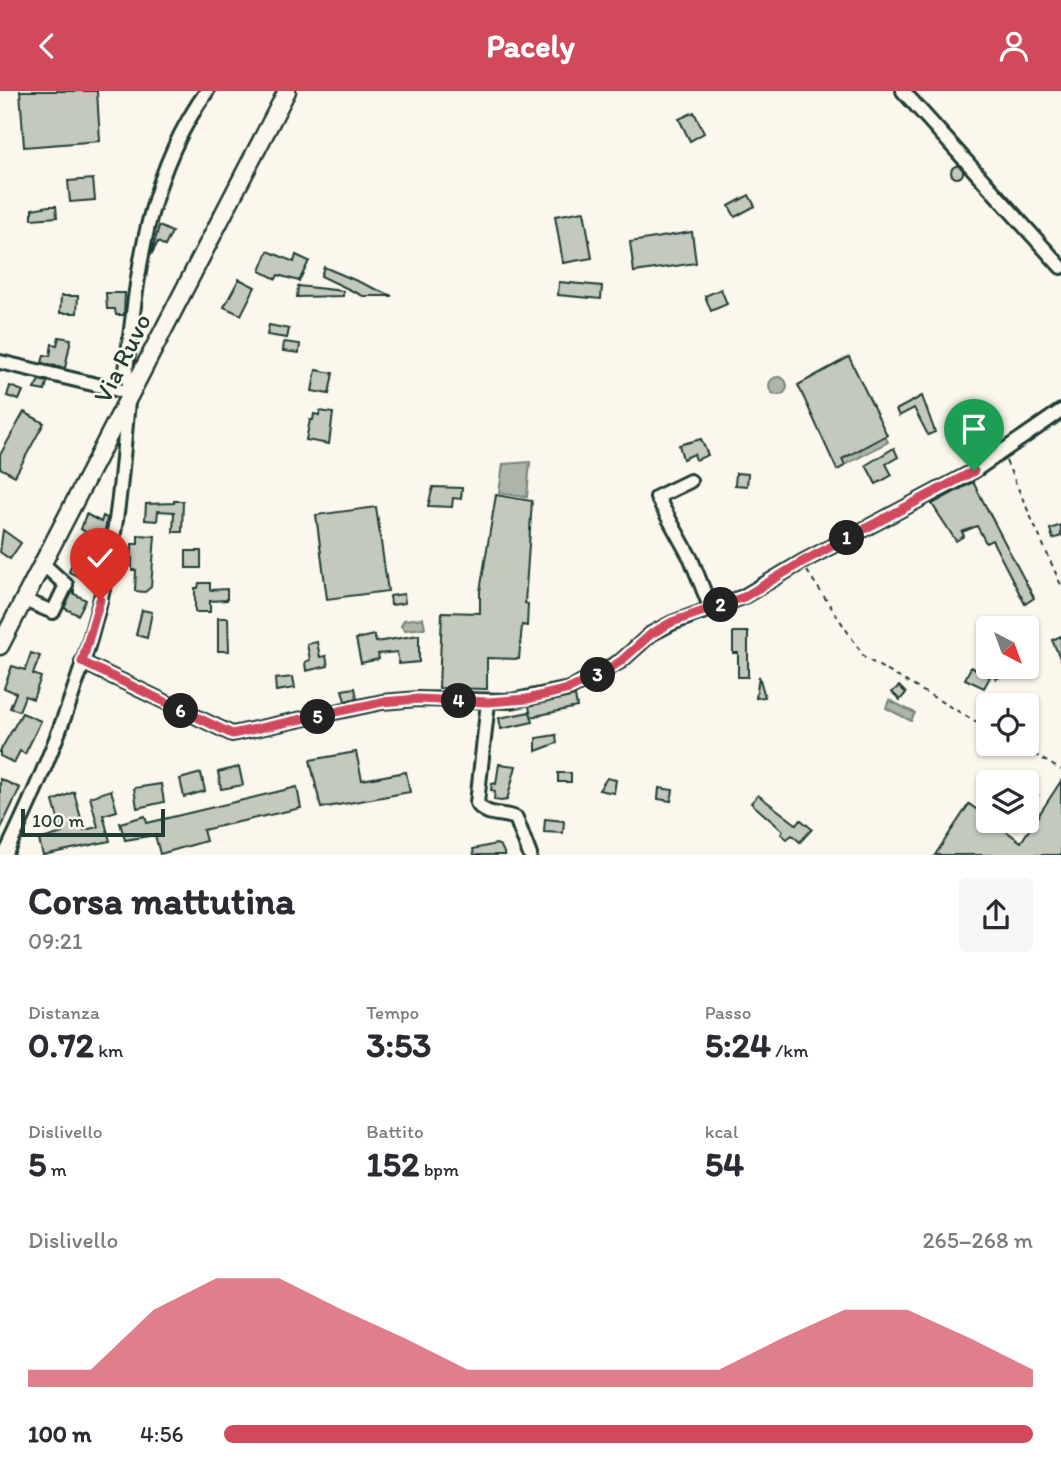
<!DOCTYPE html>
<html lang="it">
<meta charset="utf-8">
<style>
body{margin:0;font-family:Itim,sans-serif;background:#f7f7f7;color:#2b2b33;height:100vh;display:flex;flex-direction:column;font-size:26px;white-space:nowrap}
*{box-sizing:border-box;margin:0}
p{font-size:23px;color:#7c7c81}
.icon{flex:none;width:38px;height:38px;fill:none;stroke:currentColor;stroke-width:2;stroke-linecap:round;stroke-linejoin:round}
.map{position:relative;height:764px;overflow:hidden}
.side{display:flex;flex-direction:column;background:#fff;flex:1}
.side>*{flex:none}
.needle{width:46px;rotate:139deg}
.controls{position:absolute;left:976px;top:525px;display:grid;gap:14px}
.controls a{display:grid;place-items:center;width:63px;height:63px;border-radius:7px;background:#fff;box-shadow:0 2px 5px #0004;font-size:35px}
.scale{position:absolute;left:21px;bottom:18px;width:144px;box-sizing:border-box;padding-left:7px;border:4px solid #1f3d34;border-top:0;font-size:19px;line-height:24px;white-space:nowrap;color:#1f3d34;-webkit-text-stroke:5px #fbf7ec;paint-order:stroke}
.pin{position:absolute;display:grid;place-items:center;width:60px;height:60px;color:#fff;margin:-72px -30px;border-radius:50% 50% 50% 0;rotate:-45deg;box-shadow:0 0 7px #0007}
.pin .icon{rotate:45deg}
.km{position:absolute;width:35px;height:35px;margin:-18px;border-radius:50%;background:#222;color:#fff;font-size:19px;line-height:35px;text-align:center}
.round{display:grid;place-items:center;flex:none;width:74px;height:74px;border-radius:7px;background:#f7f7f7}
.summary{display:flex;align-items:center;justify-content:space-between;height:119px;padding:0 28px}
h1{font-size:38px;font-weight:700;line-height:52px}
.metrics{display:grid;grid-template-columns:repeat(3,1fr);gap:10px;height:119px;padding:7px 28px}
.metrics div{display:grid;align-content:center}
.metrics b{font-size:35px;font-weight:700}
.metrics small{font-size:19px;font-weight:400}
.metrics p{font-size:19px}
.chart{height:196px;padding:14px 28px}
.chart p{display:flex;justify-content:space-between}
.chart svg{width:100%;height:126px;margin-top:7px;fill:#d1495b;opacity:.7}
ul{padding:0 28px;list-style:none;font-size:23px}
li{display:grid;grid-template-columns:112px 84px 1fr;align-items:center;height:52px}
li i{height:18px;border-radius:9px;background:#d1495b}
header{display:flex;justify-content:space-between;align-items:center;height:91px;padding:0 28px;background:#d1495b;color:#fff;font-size:32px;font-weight:700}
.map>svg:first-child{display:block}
.water{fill:#adb4aa;stroke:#74847b;stroke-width:2}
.building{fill:#c4c9be;stroke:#1f3d34;stroke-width:2}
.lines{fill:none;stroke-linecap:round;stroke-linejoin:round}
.minor-casing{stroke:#1f3d34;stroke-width:18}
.major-casing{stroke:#1f3d34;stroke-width:21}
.path{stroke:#1f3d34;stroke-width:2;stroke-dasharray:5 5;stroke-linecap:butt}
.minor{stroke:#fbf7ec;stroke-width:12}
.major{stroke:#fbf7ec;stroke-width:16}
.route-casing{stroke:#fff;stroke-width:14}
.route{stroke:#d1495b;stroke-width:9}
.labels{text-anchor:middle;stroke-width:5;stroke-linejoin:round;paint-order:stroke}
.street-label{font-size:26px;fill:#1f3d34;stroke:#fbf7ec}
</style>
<header><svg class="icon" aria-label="back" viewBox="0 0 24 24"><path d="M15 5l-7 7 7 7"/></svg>Pacely<svg class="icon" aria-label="person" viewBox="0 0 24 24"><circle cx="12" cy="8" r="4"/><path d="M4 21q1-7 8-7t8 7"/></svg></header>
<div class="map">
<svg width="1061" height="764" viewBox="0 0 1061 764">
<rect width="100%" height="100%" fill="#fbf7ec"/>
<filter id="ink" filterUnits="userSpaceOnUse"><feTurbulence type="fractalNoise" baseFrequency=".0143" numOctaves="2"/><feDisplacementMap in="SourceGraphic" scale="14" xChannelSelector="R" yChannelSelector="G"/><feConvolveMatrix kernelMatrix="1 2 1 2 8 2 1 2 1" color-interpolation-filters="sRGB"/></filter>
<g filter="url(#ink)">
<g class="water">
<circle cx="778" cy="295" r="9"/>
<path d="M885,345L888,351L845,374L842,368Z"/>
<path d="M530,371L527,406L499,402L503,373Z"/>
<path d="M423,527L425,537L405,539L401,535L404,529Z"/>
<path d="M889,609L915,622L911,630L886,617Z"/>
</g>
<g class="building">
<path d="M20,0H97L100,50L24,56Z"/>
<path d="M694,21L704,42L690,50L679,28Z"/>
<circle cx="957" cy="81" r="6"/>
<path d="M93,88L95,109L70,111L68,90Z"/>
<path d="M749,104L755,115L735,126L729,115Z"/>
<path d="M49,115H56L57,126L32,128V118Z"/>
<path d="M584,120L592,167L563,172L555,125Z"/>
<path d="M159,135L172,141L165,155L158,151L151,164Z"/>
<path d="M692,141L696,172L634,181L630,151Z"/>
<path d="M268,160L294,171L296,164L309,170L299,190L278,184L276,188L260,180Z"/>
<path d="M324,176L392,205H363L321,185Z"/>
<path d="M239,188L255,196L241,224L224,216Z"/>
<path d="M559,191L602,195L601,208L558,204Z"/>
<path d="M298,195L343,200V205L297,206Z"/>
<path d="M721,198L727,213L711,220L705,205Z"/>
<path d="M106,202H125L124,224H116L115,218H107Z"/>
<path d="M61,205H78L77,222H60Z"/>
<path d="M269,234L289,238L287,247L267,244Z"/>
<path d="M59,246L71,248L65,277L42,272L44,264L50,265L52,253L57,254Z"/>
<path d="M284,251L300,253L299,262L283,260Z"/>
<path d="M849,266L887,344L842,368L845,375L837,379L798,294Z"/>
<path d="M316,279L333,282L329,303L312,300Z"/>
<path d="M39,289L47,291L45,300L34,298Z"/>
<path d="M10,295L23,300L19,309L7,305Z"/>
<path d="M922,305L935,341L928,344L914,317L899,325L896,319Z"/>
<path d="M320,320L333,322L329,353L306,349L310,329H313L314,323L319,324Z"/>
<path d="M24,321L44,332L15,385L0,377V364Z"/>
<path d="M701,348L708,364L696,369L694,363L683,368L679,354Z"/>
<path d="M894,357L898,366L886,373L892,384L876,393L866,374Z"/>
<path d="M736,382L748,383L747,395L735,394Z"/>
<path d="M973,391L1034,507L1025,513L992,449L986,452L977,435L962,441L964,445L956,450L932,413Z"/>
<path d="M433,396L462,397L461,408L453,407L452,416L428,415Z"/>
<path d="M496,404L532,410L525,512L528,513L527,535L522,534L519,568L487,567V598L439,597L442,521L480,522V500Z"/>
<path d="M174,410H183L182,441H173L174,421L158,420L157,430L145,429L146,413L174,412Z"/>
<path d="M376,416L388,500L327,508L316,424Z"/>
<path d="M86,423L101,431L103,425L107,427L103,453L81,438Z"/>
<path d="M1061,434V445L1053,448L1050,438Z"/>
<path d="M3,439L21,452L10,468L0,461Z"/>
<path d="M138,444L155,445L151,496L145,501L135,500L136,479H132V453H138Z"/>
<rect x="186" y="460" width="15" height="17"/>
<path d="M73,469L91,479L85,489L69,481Z"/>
<path d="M199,492H210V499L227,498V509L210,510V521H195V497H198Z"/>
<path d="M74,498V503L86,509L78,524L64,517Z"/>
<path d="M404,503L405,512L391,514L390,505Z"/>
<path d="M142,519L152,521L147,547L136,544Z"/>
<path d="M218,527H228L229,560H218Z"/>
<path d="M733,541H748V586H738V562H733Z"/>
<path d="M374,544L376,551L419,544V571L399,573L397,561L378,563L379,568L361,572L356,548Z"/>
<path d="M1061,545V569L1052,549Z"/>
<path d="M317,551L320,566L326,565L328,575L306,580L305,571L310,569L307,553Z"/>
<path d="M31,562L40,565L33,583L41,586L33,608L25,605L19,620L10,617L16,602L4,597L12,575L25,579Z"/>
<path d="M971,576L990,586L984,597L965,588Z"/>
<path d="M989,576H1016L996,588Z"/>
<path d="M759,585L765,606L756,607Z"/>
<path d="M293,586L295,597L276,600L275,588Z"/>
<path d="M899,595L906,602L900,609L892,601Z"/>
<path d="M355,597L357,607L345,610L342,599Z"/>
<path d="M575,605L577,616L531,626L529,615Z"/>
<path d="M530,621L533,631L501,638L499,627Z"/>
<path d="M22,622L41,630L25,663L20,660L14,672L0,665V660Z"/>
<path d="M556,644L557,652L536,660V647Z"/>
<path d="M356,661L362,689L406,681L410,701L321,717L310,669Z"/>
<path d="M499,673L516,675L507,709L501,710L494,709L495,700L491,699L492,692L496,693Z"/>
<path d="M239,676L243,694L221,698L218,681Z"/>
<path d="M201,682L205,700L184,706L180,688Z"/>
<rect x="558" y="682" width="13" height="9"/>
<path d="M607,687L616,689L614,702L599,699Z"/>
<path d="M0,688L20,697L0,739Z"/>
<path d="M1061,690V764H935L969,713L1021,751Z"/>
<path d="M161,693L164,711L137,717L134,697Z"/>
<path d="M297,696L301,717L203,739L206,750L160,763L155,744L125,749L120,732L145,725L147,732Z"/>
<path d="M659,697L673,699L671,710L658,708Z"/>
<path d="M1027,697L1038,704L1027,717Z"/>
<path d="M111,699L117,720L103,724L110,750L43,764L39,749L62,742L53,710L74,701L84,739L98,736L90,706Z"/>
<path d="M758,704L796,733L801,729L812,738L800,751L792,744L787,748L781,743L783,740L751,712Z"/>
<path d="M545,728L564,730L563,742L544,741Z"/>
<path d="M496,753L501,755L505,764H474L473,758Z"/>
</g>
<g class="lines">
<defs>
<g id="minor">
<path d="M903,0L1061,176"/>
<path d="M0,271L131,302L126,280C138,180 146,85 207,0"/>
<path d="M690,390L657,406L691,468L711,518"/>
<path d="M24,509L53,521L66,494L43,473"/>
<path d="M82,571L232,643L382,611L418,608L511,610L569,598L621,570L651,543L672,532L743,506L802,471L974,380L1061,320"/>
<path d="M488,611L477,712C486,726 501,721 516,727L530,764"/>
<path d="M5,764C56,659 100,544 116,429C122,390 124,350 128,311"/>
</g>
<path id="major" d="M0,555L287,0"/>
</defs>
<use href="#minor" class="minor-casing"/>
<use href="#major" class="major-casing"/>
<g class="path">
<path d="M1006,370L1061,494"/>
<path d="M807,480L865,567L989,638"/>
<path d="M1017,653L1061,679"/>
</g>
<use href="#minor" class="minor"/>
<use href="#major" class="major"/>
</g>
</g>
<g class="lines" filter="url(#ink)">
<defs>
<path id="route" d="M100,509L82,571L232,643L382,611L418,608L488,611L527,608L569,598L597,585L621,570L651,543L672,531L744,506L802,471L974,380"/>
</defs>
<use href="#route" class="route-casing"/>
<use href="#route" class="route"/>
</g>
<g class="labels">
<g class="street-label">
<text transform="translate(122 267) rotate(-63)" y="9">Via Ruvo</text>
</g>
</g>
</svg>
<div class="controls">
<a><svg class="needle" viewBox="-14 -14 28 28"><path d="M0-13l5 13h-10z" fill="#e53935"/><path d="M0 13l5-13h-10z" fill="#7c7c81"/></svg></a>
<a><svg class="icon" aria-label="locate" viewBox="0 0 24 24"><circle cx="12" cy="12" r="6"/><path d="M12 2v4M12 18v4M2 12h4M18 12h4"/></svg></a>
<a><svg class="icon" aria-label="layers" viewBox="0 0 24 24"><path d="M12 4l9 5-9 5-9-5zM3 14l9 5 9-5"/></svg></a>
</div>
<div class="scale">100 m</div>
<div class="pin" style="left:974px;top:380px;background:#1e9e55"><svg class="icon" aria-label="arrive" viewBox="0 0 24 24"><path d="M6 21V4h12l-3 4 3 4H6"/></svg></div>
<div class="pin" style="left:100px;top:509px;background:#d93025"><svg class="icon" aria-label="check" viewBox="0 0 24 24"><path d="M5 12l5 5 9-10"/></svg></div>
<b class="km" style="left:847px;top:447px">1</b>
<b class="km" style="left:721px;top:514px">2</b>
<b class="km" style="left:598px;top:584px">3</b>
<b class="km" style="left:459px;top:610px">4</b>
<b class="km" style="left:318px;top:626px">5</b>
<b class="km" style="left:181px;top:620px">6</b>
</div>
<section class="side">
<div class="summary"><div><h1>Corsa mattutina</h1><p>09:21</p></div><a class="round"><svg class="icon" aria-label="share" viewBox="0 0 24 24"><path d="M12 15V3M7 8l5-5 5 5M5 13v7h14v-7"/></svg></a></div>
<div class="metrics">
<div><p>Distanza</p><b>0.72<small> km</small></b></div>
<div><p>Tempo</p><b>3:53</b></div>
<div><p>Passo</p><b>5:24<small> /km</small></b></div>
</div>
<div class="metrics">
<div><p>Dislivello</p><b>5<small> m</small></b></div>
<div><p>Battito</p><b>152<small> bpm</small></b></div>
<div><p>kcal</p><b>54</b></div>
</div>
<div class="chart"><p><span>Dislivello</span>265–268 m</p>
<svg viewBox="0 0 160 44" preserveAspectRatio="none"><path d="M0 44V38L10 38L20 17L30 6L40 6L50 17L60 27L70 38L80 38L90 38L100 38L110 38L120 27L130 17L140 17L150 27L160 38V44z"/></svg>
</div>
<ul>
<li><b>100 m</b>4:56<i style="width:100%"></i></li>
</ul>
</section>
